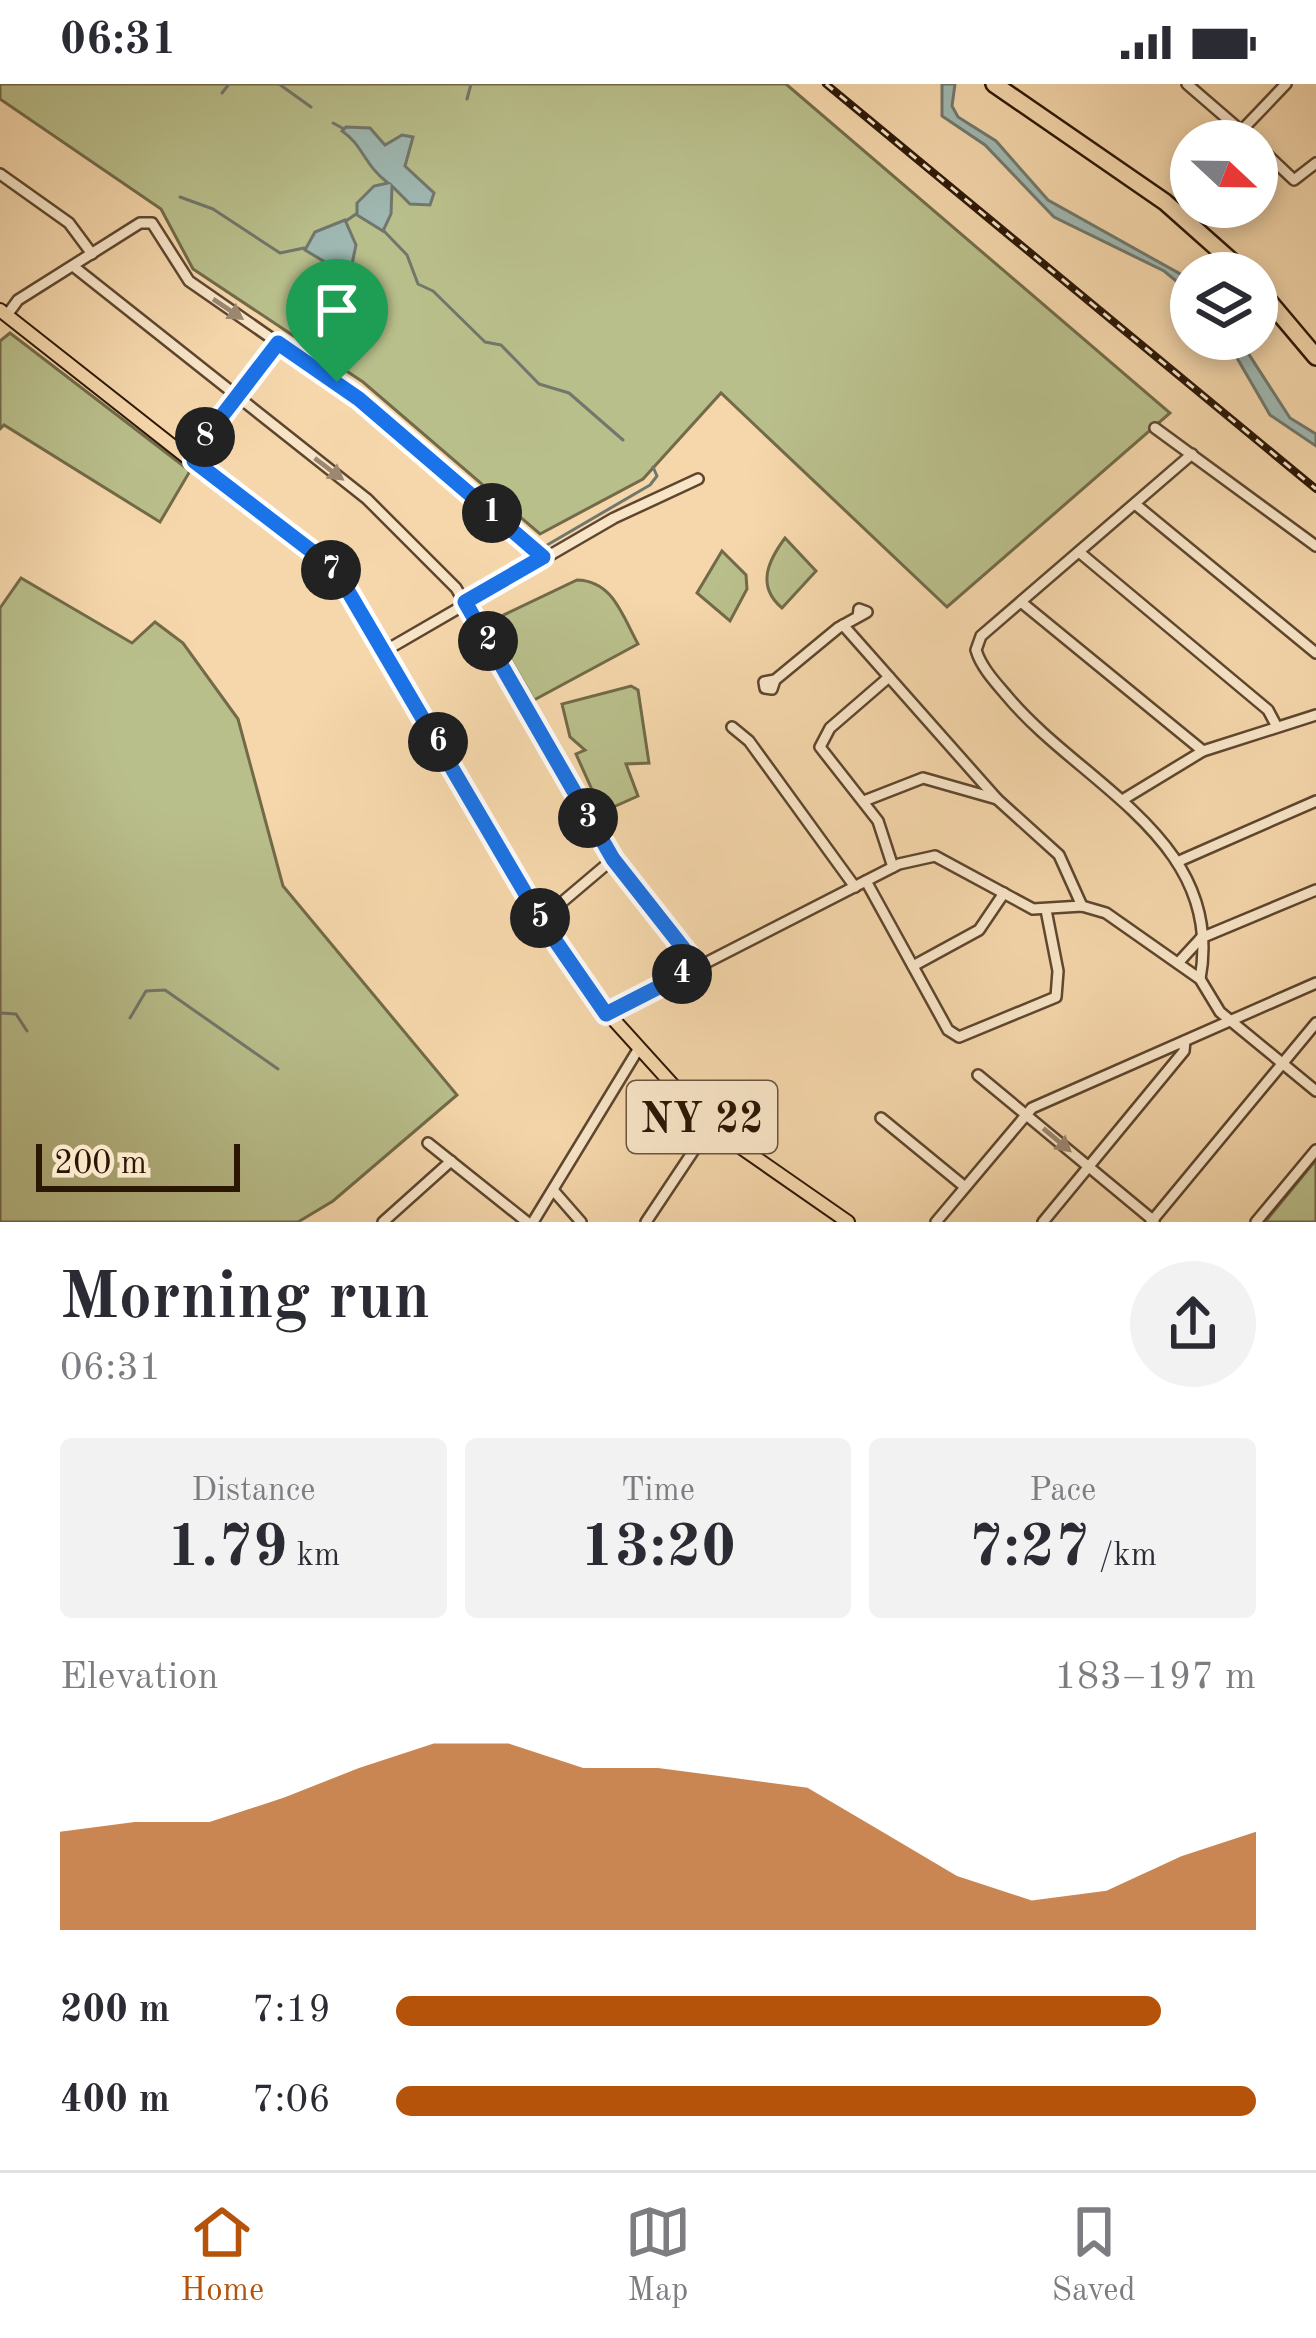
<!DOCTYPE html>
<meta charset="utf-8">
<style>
body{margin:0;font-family:"Old Standard TT",serif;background:#f2f2f3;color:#2b2b33;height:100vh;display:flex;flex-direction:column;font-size:45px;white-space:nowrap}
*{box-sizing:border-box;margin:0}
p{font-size:39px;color:#7c7c81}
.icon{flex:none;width:66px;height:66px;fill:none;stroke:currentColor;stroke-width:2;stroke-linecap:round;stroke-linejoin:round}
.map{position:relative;height:1138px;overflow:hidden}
.sheet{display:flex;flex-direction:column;background:#fff;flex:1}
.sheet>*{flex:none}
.needle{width:78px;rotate:112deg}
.buttons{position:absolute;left:1170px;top:36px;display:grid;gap:24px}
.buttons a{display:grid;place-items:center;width:108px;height:108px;border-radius:50%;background:#fff;box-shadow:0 6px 18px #0003;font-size:60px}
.scale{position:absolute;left:36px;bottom:30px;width:204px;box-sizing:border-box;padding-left:12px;border:6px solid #2b1604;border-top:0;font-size:33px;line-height:42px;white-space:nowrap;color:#2b1604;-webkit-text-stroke:9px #f8e5c8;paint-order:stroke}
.pin{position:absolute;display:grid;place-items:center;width:102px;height:102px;color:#fff;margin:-123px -51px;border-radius:50% 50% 50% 0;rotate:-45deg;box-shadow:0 0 12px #0007}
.pin .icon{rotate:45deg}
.km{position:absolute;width:60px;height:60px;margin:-30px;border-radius:50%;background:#222;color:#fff;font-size:33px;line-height:60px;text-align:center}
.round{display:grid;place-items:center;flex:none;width:126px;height:126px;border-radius:63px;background:#f2f2f3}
.headline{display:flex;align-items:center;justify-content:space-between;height:204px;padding:0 60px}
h1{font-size:66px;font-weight:600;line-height:90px}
.stats{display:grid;grid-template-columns:repeat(3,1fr);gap:18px;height:204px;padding:12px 60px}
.stats div{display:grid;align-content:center;border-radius:12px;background:#f2f2f3;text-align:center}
.stats b{font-size:60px;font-weight:600}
.stats small{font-size:33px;font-weight:400}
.stats p{font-size:33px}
.chart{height:336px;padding:24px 60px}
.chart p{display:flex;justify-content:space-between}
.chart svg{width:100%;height:216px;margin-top:12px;fill:#b45309;opacity:.7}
ul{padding:0 60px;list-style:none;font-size:39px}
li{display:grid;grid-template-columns:192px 144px 1fr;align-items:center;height:90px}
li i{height:30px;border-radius:15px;background:#b45309}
.status{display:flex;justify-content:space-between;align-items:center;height:84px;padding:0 60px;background:#fff;direction:ltr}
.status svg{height:33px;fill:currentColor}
.tabs{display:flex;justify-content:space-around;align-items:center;height:168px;border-top:3px solid #e1e1e2;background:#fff;font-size:33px;color:#7c7c81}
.tabs a{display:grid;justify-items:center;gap:6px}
.tabs .active{color:#b45309}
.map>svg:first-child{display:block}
.green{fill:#b9bf8b;stroke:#726a48;stroke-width:3}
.water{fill:#9fb8b2;stroke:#71776c;stroke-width:3}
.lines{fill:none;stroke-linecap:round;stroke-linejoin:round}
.stream{stroke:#71776c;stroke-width:3}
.minor-casing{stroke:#5e462e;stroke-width:14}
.major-casing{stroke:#2b1604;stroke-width:16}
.highway-casing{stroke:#2b1604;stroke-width:20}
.minor{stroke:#f8e5c8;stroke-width:9}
.major{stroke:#f5d7ab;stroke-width:12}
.highway{stroke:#f5d7ab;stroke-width:15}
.rail-casing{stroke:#2b1604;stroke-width:8}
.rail{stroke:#f8e5c8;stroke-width:3;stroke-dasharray:9;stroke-linecap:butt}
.oneway{fill:#9c8870}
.route-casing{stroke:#fff;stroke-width:24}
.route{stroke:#1a73e8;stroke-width:15}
.labels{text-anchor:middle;stroke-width:9;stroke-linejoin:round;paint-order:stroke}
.shield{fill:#f8e5c8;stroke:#68543f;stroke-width:3}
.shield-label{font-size:42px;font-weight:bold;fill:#2b1604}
</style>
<div class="status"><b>06:31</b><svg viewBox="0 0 49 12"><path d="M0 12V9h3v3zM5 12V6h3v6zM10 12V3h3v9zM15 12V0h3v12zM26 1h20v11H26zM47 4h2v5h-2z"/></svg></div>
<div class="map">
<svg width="1316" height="1138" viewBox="0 0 1316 1138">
<rect width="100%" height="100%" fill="#f5d7ab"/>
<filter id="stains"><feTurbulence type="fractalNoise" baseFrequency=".00167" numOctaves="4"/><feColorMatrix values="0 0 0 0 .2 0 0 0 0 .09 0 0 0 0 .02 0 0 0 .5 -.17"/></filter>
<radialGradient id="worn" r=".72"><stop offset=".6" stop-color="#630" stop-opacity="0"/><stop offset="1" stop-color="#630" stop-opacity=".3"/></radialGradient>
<g class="green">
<path d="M0,0H786L1170,329L947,523L721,309L643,395L540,450L363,298L193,185L161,125L0,15Z"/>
<path d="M10,249L190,387L160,438L4,341L0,345V257Z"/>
<path d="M785,454L816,487L782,524C756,502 768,477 785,454Z"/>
<path d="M722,467L746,491L747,505L730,537L697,509Z"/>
<path d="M21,494L132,559L155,538L183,559L238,635L283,802L457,1011L333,1117L298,1138H0V524Z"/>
<path d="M577,496C613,497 622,531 638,560L534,616L489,538Z"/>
<path d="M631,602L638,606L649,679L626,680L638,712L602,728L576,670L585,666L570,653L562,620Z"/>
<path d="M1316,1076V1138H1265Z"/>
</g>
<g class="water">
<path d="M942,0H955L952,22L958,33L996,57L1048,116L1191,196V209L1164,187L1054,133L985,61L942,32Z"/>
<path d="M346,43L370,44L385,61L402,51L413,53L405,82L434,109L430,121L410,120L392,102L391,130L383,147L357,131V119L374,102L388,99C364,81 363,61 342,47Z"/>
<path d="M345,136L356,161L352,180L330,181L305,166L315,148Z"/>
<path d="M1226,255H1239L1290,334L1316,350V362L1270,331Z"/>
</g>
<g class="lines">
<g class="stream">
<path d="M279,0L311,23"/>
<path d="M222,9L229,0"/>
<path d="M467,15L471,0"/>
<path d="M333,39L344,45"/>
<path d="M180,113L213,125L280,169L304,164"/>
<path d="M346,137L356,130"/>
<path d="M383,146L407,171L418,200L433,207L485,258L501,261L539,300L569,309L623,356"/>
<path d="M542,464L650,401L657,392L653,383"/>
<path d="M0,929L16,930L27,947"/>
<path d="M130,934L146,907L165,906L278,985"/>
</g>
<defs>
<g id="minor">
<path d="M1187,0L1253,57"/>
<path d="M1242,46L1286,0"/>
<path d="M1257,61L1294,96L1316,79"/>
<path d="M0,90L69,139L92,170"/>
<path d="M73,182L367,415L456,504L613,775L697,883"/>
<path d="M7,231L18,216L140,139H152L189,197L359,315L543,474"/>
<path d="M1155,344L1316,462"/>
<path d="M1192,370L981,552L976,566C981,583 995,598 1007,612C1080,700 1226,756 1200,895"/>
<path d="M194,377L195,367L278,259"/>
<path d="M1135,420L1316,569"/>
<path d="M1079,468L1268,626L1276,641"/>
<path d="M1021,518L1203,667"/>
<path d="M843,541L997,715L1059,771L1082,822"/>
<path d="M383,568L614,434L698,395"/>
<path d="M889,593L830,644L820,663L878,737L893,783"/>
<path d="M775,596L772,605L765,604L764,598L775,596L838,544L867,528L859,525L858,533"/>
<path d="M732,643L749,657L855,803"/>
<path d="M1124,715L1203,667L1316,631"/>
<path d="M864,717L923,694L997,715"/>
<path d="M1177,778L1316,717"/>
<path d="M866,797L948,946L959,953L1056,913L1058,887L1046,826"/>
<path d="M541,836L613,775"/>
<path d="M1201,854L1316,806"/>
<path d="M1178,879L1201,854"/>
<path d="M913,882L979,846L1004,809"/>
<path d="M606,930L899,780L935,772L1033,825L1082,822L1106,829L1200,895L1220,928L1316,1007"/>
<path d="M978,991L1154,1137"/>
<path d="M881,1034L965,1103"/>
<path d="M428,1059L527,1138"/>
<path d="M553,1106L581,1138"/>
<path d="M383,1138L451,1077"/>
<path d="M533,1138L639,964"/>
<path d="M646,1138L710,1042"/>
<path d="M936,1138L1032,1024L1316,899"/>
<path d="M1043,1138L1184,967L1185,957"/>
<path d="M1151,1138L1316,939"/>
<path d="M1256,1138L1316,1066"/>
</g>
<path id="major" d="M0,226L335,490L585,904L710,1042L848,1138"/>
<g id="highway">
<path d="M994,0L1165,118L1245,189"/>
<path d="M1257,203L1316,273"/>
</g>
</defs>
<use href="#minor" class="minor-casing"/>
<use href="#major" class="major-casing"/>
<use href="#highway" class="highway-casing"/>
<use href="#minor" class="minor"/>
<use href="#major" class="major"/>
<use href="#highway" class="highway"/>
<defs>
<path id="rail" d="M826,0L1316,405"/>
</defs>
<use href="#rail" class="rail-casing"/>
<use href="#rail" class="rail"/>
</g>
<defs><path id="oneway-solid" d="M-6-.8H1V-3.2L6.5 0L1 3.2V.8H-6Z" transform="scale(3)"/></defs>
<g class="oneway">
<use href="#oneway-solid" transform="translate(228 225) rotate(34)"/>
<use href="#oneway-solid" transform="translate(329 385) rotate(37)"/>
<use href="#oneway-solid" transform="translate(1057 1056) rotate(40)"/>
</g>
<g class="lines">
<defs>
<path id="route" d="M278,259L359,315L543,473L465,518L613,775L698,883L606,930L541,836L345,502L314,469L194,377L195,367Z"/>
</defs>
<use href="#route" class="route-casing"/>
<use href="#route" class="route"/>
</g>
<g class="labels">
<rect class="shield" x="627" y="997" width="150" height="72" rx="9"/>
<g class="shield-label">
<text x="702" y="1048">NY 22</text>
</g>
</g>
<rect width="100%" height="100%" filter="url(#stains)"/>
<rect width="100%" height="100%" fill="url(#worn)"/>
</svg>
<div class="buttons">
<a><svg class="needle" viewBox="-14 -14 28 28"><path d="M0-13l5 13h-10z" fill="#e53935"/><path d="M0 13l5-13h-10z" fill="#7c7c81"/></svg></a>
<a><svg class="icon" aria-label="layers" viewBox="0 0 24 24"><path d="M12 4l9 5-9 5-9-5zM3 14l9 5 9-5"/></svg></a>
</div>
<div class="scale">200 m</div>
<div class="pin" style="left:337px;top:298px;background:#1e9e55"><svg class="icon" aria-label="arrive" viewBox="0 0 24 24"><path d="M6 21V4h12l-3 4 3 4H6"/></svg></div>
<b class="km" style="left:492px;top:429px">1</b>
<b class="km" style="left:488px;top:557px">2</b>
<b class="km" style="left:588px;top:734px">3</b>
<b class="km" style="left:682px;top:890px">4</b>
<b class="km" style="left:540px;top:834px">5</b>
<b class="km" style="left:438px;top:658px">6</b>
<b class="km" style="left:331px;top:486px">7</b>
<b class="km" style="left:205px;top:353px">8</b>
</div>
<section class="sheet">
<div class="headline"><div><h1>Morning run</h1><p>06:31</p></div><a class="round"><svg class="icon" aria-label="share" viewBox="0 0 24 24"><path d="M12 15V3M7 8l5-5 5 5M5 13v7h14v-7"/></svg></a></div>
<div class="stats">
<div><p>Distance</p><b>1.79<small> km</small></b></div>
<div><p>Time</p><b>13:20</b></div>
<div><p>Pace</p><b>7:27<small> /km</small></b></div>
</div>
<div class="chart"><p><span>Elevation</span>183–197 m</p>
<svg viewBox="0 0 160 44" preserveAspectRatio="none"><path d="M0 44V24L10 22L20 22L30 17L40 11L50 6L60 6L70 11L80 11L90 13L100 15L110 24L120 33L130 38L140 36L150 29L160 24V44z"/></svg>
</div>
<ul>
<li><b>200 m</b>7:19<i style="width:89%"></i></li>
<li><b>400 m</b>7:06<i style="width:100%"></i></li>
</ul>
</section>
<nav class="tabs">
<a class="active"><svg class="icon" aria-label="home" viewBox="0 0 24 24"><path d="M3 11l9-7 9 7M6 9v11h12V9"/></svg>Home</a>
<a><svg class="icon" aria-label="map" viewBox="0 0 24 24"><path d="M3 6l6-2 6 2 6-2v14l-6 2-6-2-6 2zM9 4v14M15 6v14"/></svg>Map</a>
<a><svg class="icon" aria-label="saved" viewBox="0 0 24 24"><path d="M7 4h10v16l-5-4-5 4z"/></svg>Saved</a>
</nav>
